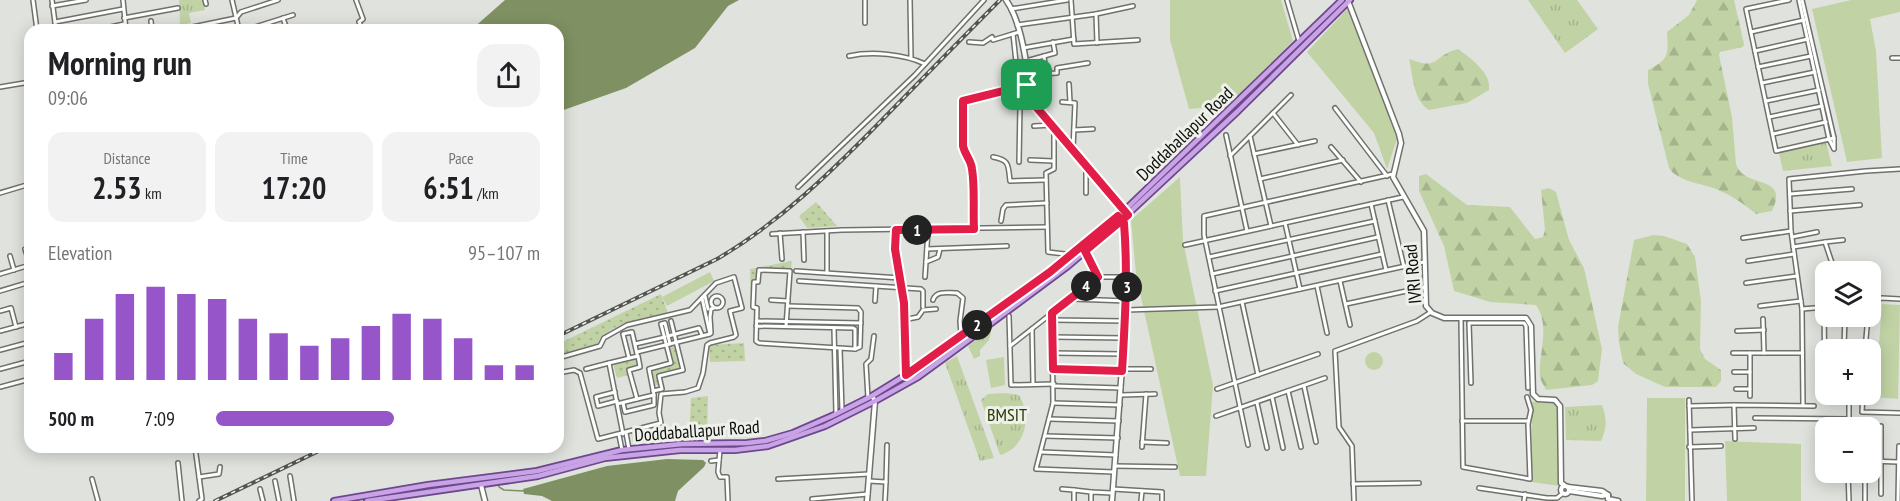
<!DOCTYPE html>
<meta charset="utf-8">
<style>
body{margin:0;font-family:"PT Sans Narrow",sans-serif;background:#f2f2f2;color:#202124;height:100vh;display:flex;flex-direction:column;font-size:22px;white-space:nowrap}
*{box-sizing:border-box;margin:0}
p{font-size:20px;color:#757577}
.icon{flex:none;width:33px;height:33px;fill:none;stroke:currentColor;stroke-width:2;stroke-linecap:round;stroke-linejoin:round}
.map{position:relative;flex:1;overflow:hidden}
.sheet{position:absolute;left:24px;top:24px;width:540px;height:429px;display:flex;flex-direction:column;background:#fff;border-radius:18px;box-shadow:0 3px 15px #0003}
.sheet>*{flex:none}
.controls{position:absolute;left:1815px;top:261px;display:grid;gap:12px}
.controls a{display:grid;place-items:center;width:66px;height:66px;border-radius:12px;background:#fff;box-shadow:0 3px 15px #0003;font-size:30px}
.pin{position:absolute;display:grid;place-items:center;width:51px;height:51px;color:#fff;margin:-26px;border-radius:12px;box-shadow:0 3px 9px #0006}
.km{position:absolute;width:30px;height:30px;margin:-15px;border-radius:50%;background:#222;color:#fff;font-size:16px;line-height:30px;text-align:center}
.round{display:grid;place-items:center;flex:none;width:63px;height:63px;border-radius:18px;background:#f2f2f2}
.summary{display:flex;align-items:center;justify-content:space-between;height:102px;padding:0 24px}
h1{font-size:33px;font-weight:800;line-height:45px}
.stats{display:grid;grid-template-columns:repeat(3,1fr);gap:9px;height:102px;padding:6px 24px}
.stats div{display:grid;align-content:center;border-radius:15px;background:#f2f2f2;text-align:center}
.stats b{font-size:30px;font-weight:800}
.stats small{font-size:16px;font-weight:400}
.stats p{font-size:16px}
.chart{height:168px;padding:12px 24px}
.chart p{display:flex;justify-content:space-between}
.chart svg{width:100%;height:108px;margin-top:6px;stroke:#9755ca;stroke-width:6}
ul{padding:0 24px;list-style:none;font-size:20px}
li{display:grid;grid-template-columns:96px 72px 1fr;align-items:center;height:45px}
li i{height:15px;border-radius:8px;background:#9755ca}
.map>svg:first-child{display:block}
.grass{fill:#c1d3a5}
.forest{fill:url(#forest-firs)}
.park{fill:url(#park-tufts)}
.garden{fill:url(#garden-dots)}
.water{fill:#7f9162}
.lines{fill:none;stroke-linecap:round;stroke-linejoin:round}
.stream{stroke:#7f9162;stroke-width:1.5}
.minor-casing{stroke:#6f726c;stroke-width:6}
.tertiary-casing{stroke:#6f726c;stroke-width:7}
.secondary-casing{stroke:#6f726c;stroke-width:7}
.primary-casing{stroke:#6f478e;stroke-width:8}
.minor{stroke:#fff;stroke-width:3}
.tertiary{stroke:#fff;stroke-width:4}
.secondary{stroke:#fff;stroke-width:4}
.primary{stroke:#c8a3e5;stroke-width:4.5}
.rail-casing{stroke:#545551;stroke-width:4}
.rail{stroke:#eef0ea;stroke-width:1.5;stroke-dasharray:4.5;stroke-linecap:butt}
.route-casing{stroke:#fff;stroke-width:12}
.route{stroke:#e11d48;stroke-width:8}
.labels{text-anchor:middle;stroke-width:6;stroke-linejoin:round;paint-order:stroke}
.street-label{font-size:18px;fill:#0e0e0c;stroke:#eef0ea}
.park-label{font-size:18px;fill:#2b3b03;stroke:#eef0ea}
</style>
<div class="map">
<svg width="1900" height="501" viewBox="0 0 1900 501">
<defs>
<pattern id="forest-firs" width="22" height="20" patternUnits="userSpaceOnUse" patternTransform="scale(1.5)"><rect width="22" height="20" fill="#c1d3a5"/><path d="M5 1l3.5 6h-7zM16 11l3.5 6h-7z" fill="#a5b48d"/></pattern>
<pattern id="park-tufts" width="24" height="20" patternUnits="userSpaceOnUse" patternTransform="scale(1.5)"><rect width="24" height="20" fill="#c1d3a5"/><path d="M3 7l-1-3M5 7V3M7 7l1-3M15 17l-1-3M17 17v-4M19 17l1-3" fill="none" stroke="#a5b48d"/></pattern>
<pattern id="garden-dots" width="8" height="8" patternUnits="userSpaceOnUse" patternTransform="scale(1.5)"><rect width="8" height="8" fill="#c1d3a5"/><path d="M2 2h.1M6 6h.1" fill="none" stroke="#a5b48d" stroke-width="1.8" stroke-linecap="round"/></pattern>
</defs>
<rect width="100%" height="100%" fill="#e0e3dd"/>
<g class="grass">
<path d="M1170,0H1281L1293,41L1228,106L1189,109L1170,40Z"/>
<path d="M1851,0H1900V12L1870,19L1876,51L1882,158L1847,162L1812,9Z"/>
<path d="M1350,6L1398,136L1387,169L1374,133L1307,52Z"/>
<path d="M1180,177L1183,241L1213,385L1206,476H1180L1136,274L1131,220Z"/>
<path d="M710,272L714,281L667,306L662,297Z"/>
<path d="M1882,304L1900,305L1898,399L1875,397Z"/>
<circle cx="1374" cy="361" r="9"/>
<path d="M1004,357L1005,385L991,388L986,360Z"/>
<path d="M1647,398H1685V501H1646Z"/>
<path d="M1553,401L1557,409L1560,486L1531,482L1532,402Z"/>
<path d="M1725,441L1801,444V501H1727Z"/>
</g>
<g class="forest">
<path d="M1697,0H1734L1744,44L1743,47L1720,52L1719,55L1732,117L1736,164C1744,190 1790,173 1772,211L1756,214C1744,204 1731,195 1716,189C1701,183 1678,182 1669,168L1648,84V70C1670,59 1668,54 1667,32L1689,15Z"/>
<path d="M1458,49C1471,58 1492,74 1489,90L1467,103L1429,110C1413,100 1413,76 1409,59C1441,71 1431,56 1458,49Z"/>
<path d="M1426,174L1467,205L1510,207L1535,239L1543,237L1545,230L1541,190L1549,188L1556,192L1569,240L1584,268L1602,349L1598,381L1592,385L1546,390C1544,386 1541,381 1540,377C1538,353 1551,327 1536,305L1490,302L1454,291L1444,246L1419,191V176Z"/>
<path d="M1653,235L1664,236L1687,244L1695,257L1701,301L1700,349L1705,359L1721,370V381L1716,387H1665L1636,374L1623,363L1619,342L1618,327L1634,240Z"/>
</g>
<g class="park">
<path d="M179,0H203L205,10L189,13L191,23L180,25Z"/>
<path d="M1528,0H1577L1598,29L1565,53Z"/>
<path d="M1826,142L1832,166L1783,171L1779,153Z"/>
<path d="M989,330L991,333L989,340L980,350V356L974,359L968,346Z"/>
<path d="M957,356L994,458L980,461L945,363Z"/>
<path d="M1005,393L1019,395C1032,416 1026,448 1000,455L981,400L988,394Z"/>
<path d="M1602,405C1607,418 1607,428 1601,441L1566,440L1565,407Z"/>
</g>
<g class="garden">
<path d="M816,202L837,226L807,228L799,216Z"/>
<path d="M792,261L791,269L757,268V279H753L751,304L750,269Z"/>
<path d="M661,294L668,313C646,318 609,322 597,344L558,355V344Z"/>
<path d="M744,343L745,361L710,362L709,345Z"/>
<path d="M676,346L681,368L657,374L659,385L655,386L651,371L674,365L670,347Z"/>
<path d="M636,359L637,365L627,368L628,375L617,378L613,364Z"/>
<path d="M708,396L707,435L689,436L691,398Z"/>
<path d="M658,426L661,436L659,439L633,442L631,433Z"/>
</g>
<g class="water">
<path d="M505,0H739L728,6L695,48L626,88L558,112V30H471Z"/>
<path d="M667,459L703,460L706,463L704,467L678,491L675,501H552L542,496L524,494L523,489L607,466Z"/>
</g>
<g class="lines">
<path class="stream" d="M496,474L499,487L504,490L524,491"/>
<defs>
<g id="minor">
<path d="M33,0L37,30"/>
<path d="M52,0L56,30"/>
<path d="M123,0L126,30"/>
<path d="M205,0L206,4"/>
<path d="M232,0L239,30"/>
<path d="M356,0L363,19L359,22L363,30"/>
<path d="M910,0L911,57"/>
<path d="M1071,0L1074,44L1138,40"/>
<path d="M1287,0L1299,41"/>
<path d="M1789,0L1746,9L1776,151L1834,138"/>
<path d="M1799,0L1829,139L1834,149"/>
<path d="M1802,0L1834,138V148"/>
<path d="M52,6L86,0"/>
<path d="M1011,9L1067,0"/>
<path d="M1096,14L1133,6"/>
<path d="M124,18L178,8"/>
<path d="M283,18L287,30"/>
<path d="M151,21L152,30"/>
<path d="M55,22L123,9"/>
<path d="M865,23V0"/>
<path d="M1017,25L1096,14L1097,43"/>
<path d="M97,30L124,24"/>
<path d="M178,30L236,18L241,12L278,0"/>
<path d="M246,30L293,15"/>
<path d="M1751,32L1804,20"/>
<path d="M1013,34L1016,62"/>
<path d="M969,42L983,43L992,37L993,40L1019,32"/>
<path d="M1023,48L1074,39"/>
<path d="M1755,51L1808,39"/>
<path d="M849,56C872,51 904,54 925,64"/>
<path d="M1044,56L1046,74"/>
<path d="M1892,58H1900"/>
<path d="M1026,61L1055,53L1053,42"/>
<path d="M1758,67L1811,56"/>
<path d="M1027,75L1057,73V68L1088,63"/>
<path d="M1762,83L1815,72"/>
<path d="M1069,84L1070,102"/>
<path d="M0,87L30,82"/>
<path d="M1766,101L1819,90"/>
<path d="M1062,102L1075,103L1073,149"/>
<path d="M1335,108L1387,176"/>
<path d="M1273,113L1298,145"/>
<path d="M1769,117L1822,106"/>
<path d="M1034,126L1053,125"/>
<path d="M1054,129V169L1046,173L1048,252L1073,255"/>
<path d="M1074,130L1093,129"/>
<path d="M1773,134L1826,122"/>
<path d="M1226,135L1247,231"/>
<path d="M1250,136L1271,226"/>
<path d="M1331,147L1361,182"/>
<path d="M1254,154L1315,141"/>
<path d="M1230,156L1291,95"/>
<path d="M993,157C1010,160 1008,165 1010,181L1046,180"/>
<path d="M1030,160L1053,161"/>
<path d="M1019,162L1020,105L1032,102"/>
<path d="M1086,165V193"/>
<path d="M1260,179L1343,160"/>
<path d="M798,187L915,75L984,0"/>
<path d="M0,193L30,184"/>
<path d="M1790,194L1852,189"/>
<path d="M1388,200L1404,267"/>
<path d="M1371,204L1386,270"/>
<path d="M1790,211L1860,205"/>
<path d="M1001,221L1003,209L1006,205L1047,203"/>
<path d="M1285,223L1300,289"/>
<path d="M974,229C973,209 975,188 972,169C971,160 965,155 963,146V101L1027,85"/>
<path d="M827,231V273"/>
<path d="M896,231L895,249L904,303L906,375"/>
<path d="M1791,231L1789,179L1866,171L1900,169"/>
<path d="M803,232L804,260"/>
<path d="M780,233L782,259"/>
<path d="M772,234L842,230L1047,227"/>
<path d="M1792,237L1817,232"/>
<path d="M1743,238L1791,231L1802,309L1826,307"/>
<path d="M1825,242L1843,240"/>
<path d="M1185,245L1403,197"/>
<path d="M1793,247L1825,242L1832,263"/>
<path d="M25,249L30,265"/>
<path d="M927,249L1007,246"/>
<path d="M1085,251L1098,277"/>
<path d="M10,256L14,270"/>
<path d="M1209,257L1375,221"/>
<path d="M1748,261L1794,254"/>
<path d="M926,262L928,230"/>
<path d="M1865,265L1866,272"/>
<path d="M1842,270V272"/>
<path d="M796,271L900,278"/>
<path d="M1819,273L1824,307L1825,390"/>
<path d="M0,274L30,265"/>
<path d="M1212,274L1378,237"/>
<path d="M925,277L926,262L938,257L940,249"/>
<path d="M799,281L921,289L923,291V307"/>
<path d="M1340,281L1350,325"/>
<path d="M1746,283L1797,276"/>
<path d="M1317,286L1327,333"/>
<path d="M0,291L30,282"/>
<path d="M1215,291L1382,254"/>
<circle cx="717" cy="302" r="6"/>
<path d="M705,296L708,309"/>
<path d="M1072,299L1127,301"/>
<path d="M1870,299L1882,298L1900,299"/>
<path d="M771,300L788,301"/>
<path d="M933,300C936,290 949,293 957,293L963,298L960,321L961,335"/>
<path d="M875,301L876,286"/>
<path d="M1242,302L1258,375"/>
<path d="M1346,304L1425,287"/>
<path d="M788,306L858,308L861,312L860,347L855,349"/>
<path d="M1760,306L1801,301"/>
<path d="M1802,309L1803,405"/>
<path d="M1126,310L1218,307L1424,262"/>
<path d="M0,311L11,308L16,327"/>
<path d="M1052,313L1053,403L1036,469L1114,472"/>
<path d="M1009,316L1011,385L1054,384"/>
<path d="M1461,318L1463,467L1530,479L1528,424L1531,410L1527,397"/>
<path d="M1763,319L1764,353"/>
<path d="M903,320L918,317L923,310L936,309"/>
<path d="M1052,320L1125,321"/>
<path d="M757,321L861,323"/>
<path d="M756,326L853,328L855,329V349L759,343L756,341L757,308L753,307L754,282H758L759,270L790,271L786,326"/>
<path d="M834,328L836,414"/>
<path d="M1032,329L1033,384"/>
<path d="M0,331L30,323"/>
<path d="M1737,331L1764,330"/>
<path d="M711,333L710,317L711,309L714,308"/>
<path d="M668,336L699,328L702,335"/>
<path d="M1052,337L1124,338"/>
<path d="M635,344L665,337"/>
<path d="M1010,346L1098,277H1127"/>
<path d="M1844,347L1845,316"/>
<path d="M840,349L842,410"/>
<path d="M0,350L30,342"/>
<path d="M1865,350L1868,316"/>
<path d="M637,352L710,334L702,298"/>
<path d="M1053,353L1123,354"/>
<path d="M1733,353H1802"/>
<path d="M1750,353V396"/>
<path d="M558,358L600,346L604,338L627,325L690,310L716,283L734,277L742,308L730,311L736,335L734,337L710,343L707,345L703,373L698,388L685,392L661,394L659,413L661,423L598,439L580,373L574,370L558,373"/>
<path d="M629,358L623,334L632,332L637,354"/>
<path d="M0,369L30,361"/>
<path d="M586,369L609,363"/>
<path d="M1053,369L1122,371"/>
<path d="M1122,369H1151"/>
<path d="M1734,372H1750"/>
<path d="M1471,383L1469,323H1524L1526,326L1528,388"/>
<path d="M1054,386L1121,388"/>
<path d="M1304,386L1316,442"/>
<path d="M0,387L30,379"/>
<path d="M1217,389L1318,354"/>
<path d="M1736,389H1750"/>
<path d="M653,391L662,389L659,376L683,370L671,321"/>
<path d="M1288,391L1301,447"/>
<path d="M615,392L596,397L598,406L617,401"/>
<path d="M1863,394L1862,412L1900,413"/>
<path d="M1121,395L1155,394"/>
<path d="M1272,397L1283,448"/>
<path d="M868,398L866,364L871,359L874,336"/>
<path d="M637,399L654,395L649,369L671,363L661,324L665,323L670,344"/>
<path d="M1689,400L1692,501"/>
<path d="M623,403L625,412L654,405V395"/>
<path d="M1053,403L1120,405"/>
<path d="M1257,403L1267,448"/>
<path d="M617,404L637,399L629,370L640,367L638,356L609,363L623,434"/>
<path d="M1689,406L1734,405"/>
<path d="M1216,416L1325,378"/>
<path d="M1755,418L1849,419"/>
<path d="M1049,419L1119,421"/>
<path d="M1462,421H1528"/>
<path d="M1849,428V400H1862"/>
<path d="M1690,430L1754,428"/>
<path d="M626,433L629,449"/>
<path d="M619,435L622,450"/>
<path d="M1045,436L1118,438"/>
<path d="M1735,439L1734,405L1814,406"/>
<path d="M1142,442L1167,443"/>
<path d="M1248,445L1204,235V216L1393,174"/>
<path d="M195,447L202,499L199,501"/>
<path d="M1142,447L1146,394"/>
<path d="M1689,447L1721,446"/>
<path d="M720,450L718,472L720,477H727L728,501"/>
<path d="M1041,452L1116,455"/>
<path d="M711,461L719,460"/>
<path d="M1870,461L1898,462"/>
<path d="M178,463L182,501"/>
<path d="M1115,466L1175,467"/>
<path d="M1848,472L1849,501"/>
<path d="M290,476L294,501"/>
<path d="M199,477L219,474L220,467"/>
<path d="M92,479L98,501"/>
<path d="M778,479L869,474"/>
<path d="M275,481L279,501"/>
<path d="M869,481L886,482L887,445"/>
<path d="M1353,484L1419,483"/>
<path d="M1479,488L1547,498H1557L1563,493"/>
<path d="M260,489L263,501"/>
<path d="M1062,489L1074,490"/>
<path d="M1113,489L1162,492V501"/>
<path d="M1881,494V426"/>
<path d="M812,499L868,494"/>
<path d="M885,501L886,482"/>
<path d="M1074,501V490L1091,492"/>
<path d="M1091,501V492L1112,493"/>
<path d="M1141,501L1142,491"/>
<path d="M1354,501L1352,446L1339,427L1335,351L1417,321L1431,312"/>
<path d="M1524,501L1525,494"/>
<path d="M1865,501V472"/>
<path d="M1898,501L1899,446"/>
</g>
<g id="tertiary">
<path d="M1006,0C1019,18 1024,47 1027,69C1028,81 1026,90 1032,102L1128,215"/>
<path d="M481,485L485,501"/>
<path d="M867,501L875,401L872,396"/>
<path d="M1112,501L1127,301L1125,239L1122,220"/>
</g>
<g id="secondary">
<path d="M1348,1L1399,134L1401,143L1393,177L1424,231L1426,306L1432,313L1444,318H1526L1531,326L1533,394L1538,399L1555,400L1560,406L1561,483L1564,485"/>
<circle cx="1565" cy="490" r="4"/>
<path d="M1568,487L1602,491L1608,495"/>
<path d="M1569,491L1602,496L1607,495"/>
<path d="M1608,495V499L1618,501"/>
</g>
<g id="primary">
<path d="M334,501L428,485L537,471L622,450L682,444L747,443L765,441L793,433L832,416L872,396L906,375L1073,255L1125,210L1342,0"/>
<path d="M367,501L538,476L605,458L680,450H735L768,446L825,426L875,401L918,377L951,353L1068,266L1117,224L1238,111L1350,0"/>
</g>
</defs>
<use href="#minor" class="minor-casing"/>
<use href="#tertiary" class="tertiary-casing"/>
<use href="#secondary" class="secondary-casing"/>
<use href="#primary" class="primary-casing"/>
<use href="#minor" class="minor"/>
<use href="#tertiary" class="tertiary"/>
<use href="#secondary" class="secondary"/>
<use href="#primary" class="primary"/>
<defs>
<g id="rail">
<path d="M558,336L717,259C780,222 830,173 881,121C920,81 960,40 1000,0"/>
<path d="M215,501L327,447"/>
</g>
</defs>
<use href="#rail" class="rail-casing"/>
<use href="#rail" class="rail"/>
</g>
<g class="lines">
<defs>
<path id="route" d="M1027,85L963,101V146C965,155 971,160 972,169C975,188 973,209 974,229L896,230L895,249L904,303L906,375L1050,272L1118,216L1124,223C1128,273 1125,321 1122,371L1053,369L1052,313L1098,277L1085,251L1128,215L1032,102L1027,85"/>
</defs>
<use href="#route" class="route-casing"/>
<use href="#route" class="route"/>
</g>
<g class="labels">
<g class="street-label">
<text transform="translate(1185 134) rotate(-44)" y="6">Doddaballapur Road</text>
<text transform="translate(1413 274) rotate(-95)" y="6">IVRI Road</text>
<text transform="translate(697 431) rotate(-4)" y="6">Doddaballapur Road</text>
</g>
<g class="park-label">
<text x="1007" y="421">BMSIT</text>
</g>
</g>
</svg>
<div class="controls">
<a><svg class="icon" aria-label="layers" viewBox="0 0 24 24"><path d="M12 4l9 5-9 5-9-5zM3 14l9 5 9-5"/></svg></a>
<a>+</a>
<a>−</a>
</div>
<div class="pin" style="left:1027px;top:85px;background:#1e9e55"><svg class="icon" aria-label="arrive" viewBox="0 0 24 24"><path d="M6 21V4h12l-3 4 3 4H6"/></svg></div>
<b class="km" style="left:917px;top:230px">1</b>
<b class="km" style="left:977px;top:325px">2</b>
<b class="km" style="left:1127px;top:287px">3</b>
<b class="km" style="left:1086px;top:286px">4</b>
<section class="sheet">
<div class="summary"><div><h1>Morning run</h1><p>09:06</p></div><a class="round"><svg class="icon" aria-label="share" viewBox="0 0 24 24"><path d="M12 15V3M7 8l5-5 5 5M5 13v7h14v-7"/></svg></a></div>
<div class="stats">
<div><p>Distance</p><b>2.53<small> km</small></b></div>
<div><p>Time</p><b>17:20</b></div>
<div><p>Pace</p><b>6:51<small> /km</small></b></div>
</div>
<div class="chart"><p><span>Elevation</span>95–107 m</p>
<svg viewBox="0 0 160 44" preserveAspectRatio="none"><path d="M5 44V33M15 44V19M25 44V9M35 44V6M45 44V9M55 44V11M65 44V19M75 44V25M85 44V30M95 44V27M105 44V22M115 44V17M125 44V19M135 44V27M145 44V38M155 44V38"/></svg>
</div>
<ul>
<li><b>500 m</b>7:09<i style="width:55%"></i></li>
</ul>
</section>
</div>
